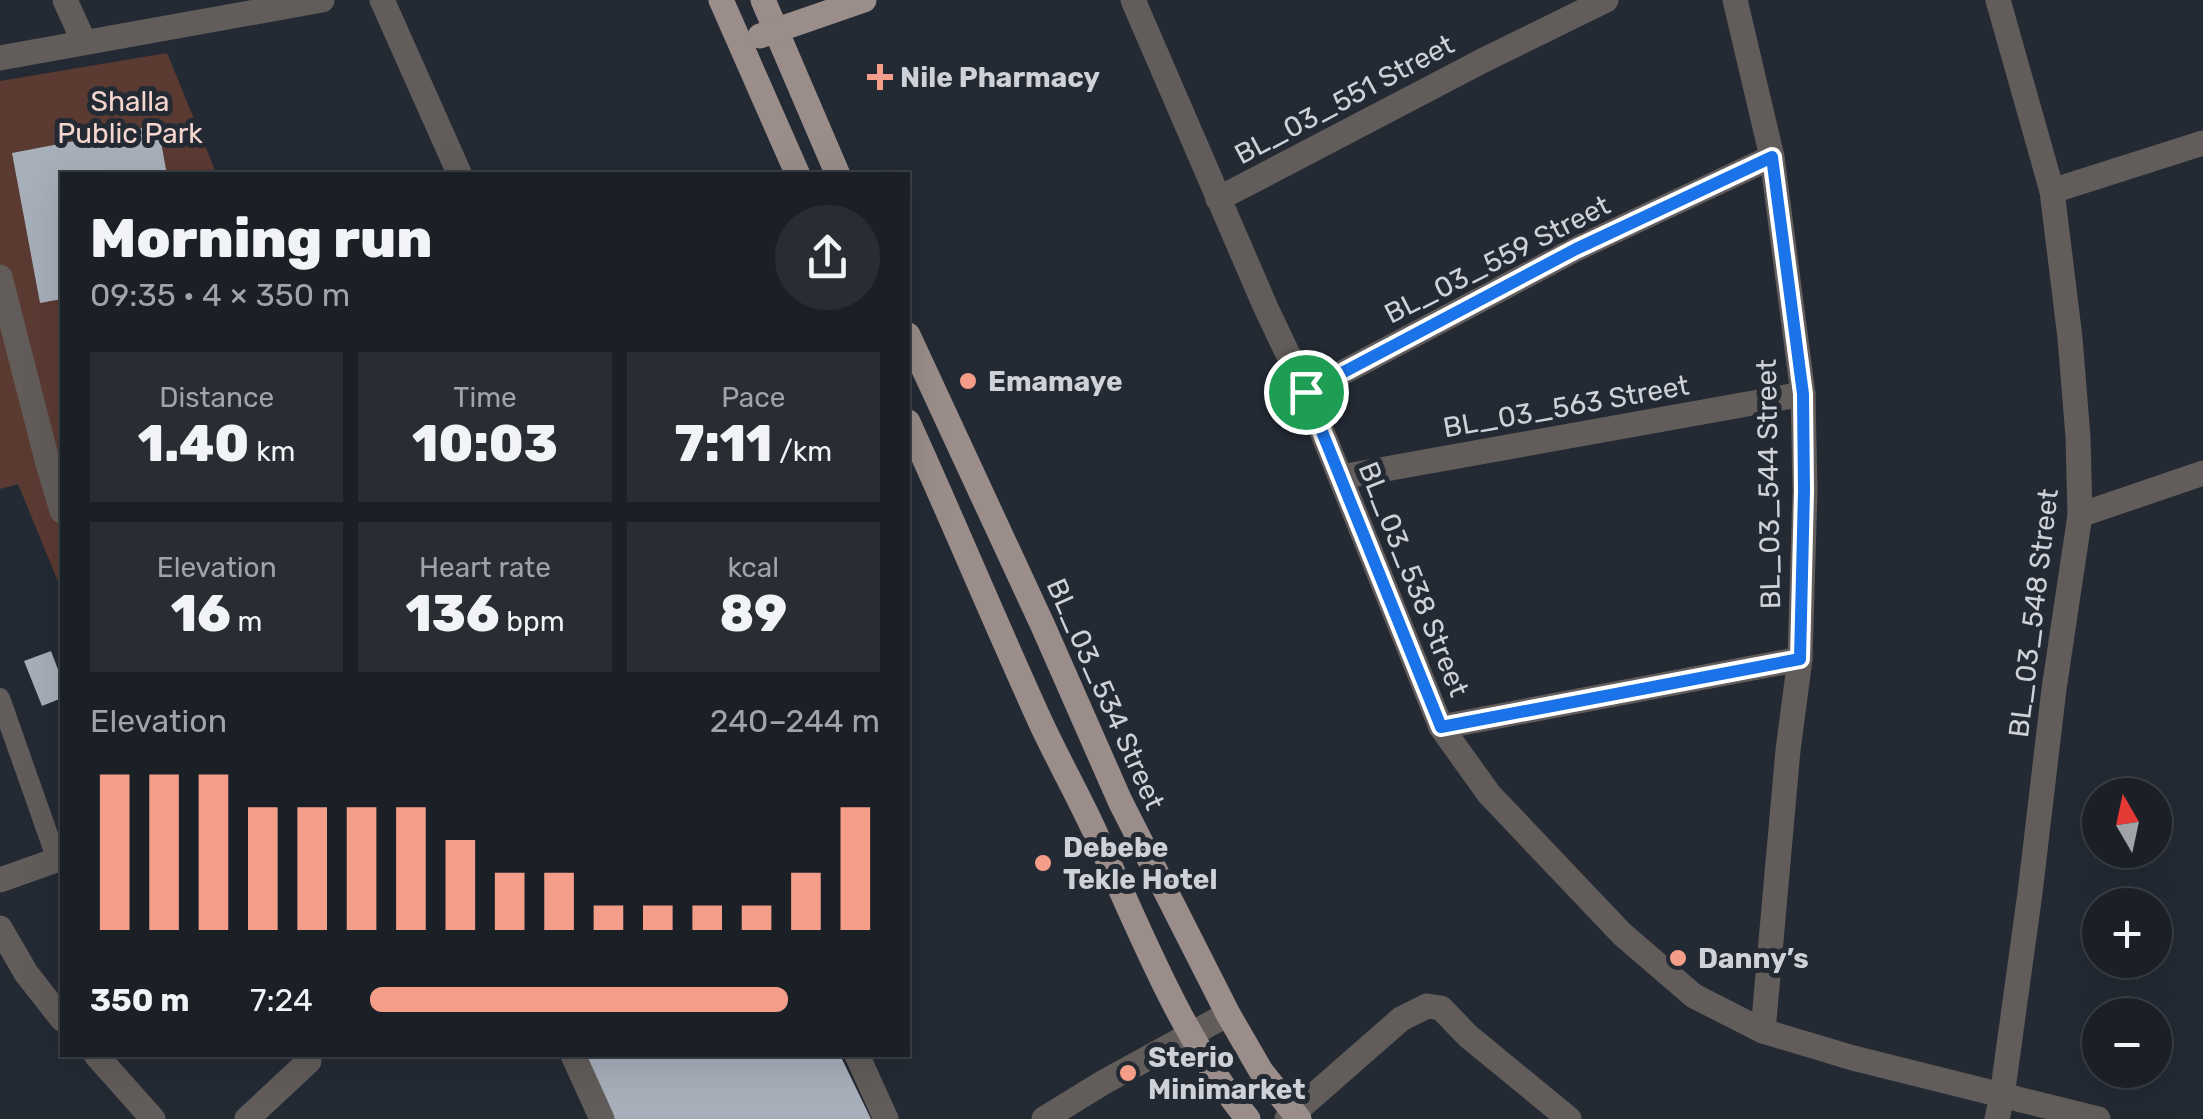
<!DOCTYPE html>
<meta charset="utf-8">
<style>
body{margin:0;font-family:Rubik,sans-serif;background:#282d33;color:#f1f3f6;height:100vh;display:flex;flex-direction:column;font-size:38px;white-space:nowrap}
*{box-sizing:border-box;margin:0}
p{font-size:32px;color:#a0a3a7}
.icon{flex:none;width:55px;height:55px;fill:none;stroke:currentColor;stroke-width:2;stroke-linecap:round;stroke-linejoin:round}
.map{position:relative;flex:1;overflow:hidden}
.panel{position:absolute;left:60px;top:172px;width:850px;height:885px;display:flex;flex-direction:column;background:#1b2027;border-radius:0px;box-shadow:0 10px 40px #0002,0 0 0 2px #393e44}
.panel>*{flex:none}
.needle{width:65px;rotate:351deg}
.tools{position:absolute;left:2082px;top:778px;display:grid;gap:20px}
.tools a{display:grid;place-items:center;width:90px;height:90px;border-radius:50%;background:#1b2027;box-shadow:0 10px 40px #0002,0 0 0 2px #393e44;font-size:50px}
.pin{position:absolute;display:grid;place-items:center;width:85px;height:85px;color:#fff;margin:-42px;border:5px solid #fff;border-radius:50%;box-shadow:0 2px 10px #0007}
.round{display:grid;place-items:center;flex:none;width:105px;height:105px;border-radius:52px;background:#282d33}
.head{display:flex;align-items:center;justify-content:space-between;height:170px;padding:0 30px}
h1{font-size:55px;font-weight:800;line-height:75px}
.stats{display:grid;grid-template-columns:repeat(3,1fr);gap:15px;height:170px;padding:10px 30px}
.stats div{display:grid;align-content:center;border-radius:0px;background:#282d33;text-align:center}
.stats b{font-size:50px;font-weight:800}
.stats small{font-size:28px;font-weight:400}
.stats p{font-size:28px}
.chart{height:280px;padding:20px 30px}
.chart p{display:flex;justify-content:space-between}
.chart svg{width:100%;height:180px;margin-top:10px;stroke:#f49e89;stroke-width:6}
ul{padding:0 30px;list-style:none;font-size:32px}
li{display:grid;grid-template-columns:160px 120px 1fr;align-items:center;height:75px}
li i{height:25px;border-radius:12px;background:#f49e89}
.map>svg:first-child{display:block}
.green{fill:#5b3a32}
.building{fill:#a7afbb}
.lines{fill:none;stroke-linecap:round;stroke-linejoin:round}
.lane{stroke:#625c5a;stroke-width:20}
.street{stroke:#625c5a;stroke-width:25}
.primary{stroke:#9a8d8a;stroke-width:25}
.route-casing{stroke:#fff;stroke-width:20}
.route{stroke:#1a73e8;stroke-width:12}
.poi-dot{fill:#f49e89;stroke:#242a34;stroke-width:4}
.labels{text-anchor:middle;stroke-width:10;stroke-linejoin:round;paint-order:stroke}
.poi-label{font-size:28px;font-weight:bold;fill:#ced2d8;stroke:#242a34;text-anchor:start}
.street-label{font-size:28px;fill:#ced2d8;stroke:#242a34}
.park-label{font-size:28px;fill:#f5d6ce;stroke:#242a34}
</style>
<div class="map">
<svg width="2203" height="1119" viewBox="0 0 2203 1119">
<rect width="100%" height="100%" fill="#242a34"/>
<path class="green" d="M167,53L217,175H62V591L18,484L0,489V81Z"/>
<g class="building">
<path d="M158,125L167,175H62V299L40,303L12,153Z"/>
<path d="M51,651L62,680V698L42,706L24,661Z"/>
<path d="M581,1055H840L871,1119H610Z"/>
</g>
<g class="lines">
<path class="lane" d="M0,698L57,860"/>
<g class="street">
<path d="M65,0L84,42"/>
<path d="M382,0L460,175"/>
<path d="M1133,0L1266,308L1306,392L1441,727L1489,794L1622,934L1694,996L1763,1031L1853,1058L2098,1119"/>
<path d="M1735,0L1772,157L1803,394L1805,491L1800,659L1788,750L1763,1031"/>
<path d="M0,58L322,0"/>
<path d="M2052,191L2203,143"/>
<path d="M1218,199L1482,61L1606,0"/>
<path d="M0,277L47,460L62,511"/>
<path d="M1306,392L1576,249L1772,157"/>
<path d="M1341,477L1803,394"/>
<path d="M2080,515L2203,473"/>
<path d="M1441,727L1800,659"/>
<path d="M0,880L62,858"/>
<path d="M0,928L26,973L62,1019"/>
<path d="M96,1055L153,1119"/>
<path d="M573,1055L602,1119"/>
<path d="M857,1055L886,1119"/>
<path d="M247,1119L309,1061"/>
<path d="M1044,1119L1104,1082L1228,1014"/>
<path d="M1287,1119L1401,1019L1427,1006L1441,1008L1468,1036L1569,1119"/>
<path d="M1997,1119L2002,1096L2030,893L2054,689L2080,515L2078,437L2070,338L2052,191L1998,0"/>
</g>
<g class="primary">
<path d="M721,0L798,175"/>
<path d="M763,0L838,175"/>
<path d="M760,36L864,0"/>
<path d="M908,335L1043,626L1120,801L1228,1014L1261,1071L1299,1119"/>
<path d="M908,422C953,521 995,622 1040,721C1057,758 1077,793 1094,830C1138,926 1181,1038 1248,1119"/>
</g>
</g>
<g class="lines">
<defs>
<path id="route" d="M1772,157L1803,394L1804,491L1800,659L1441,727L1306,392L1576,249Z"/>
</defs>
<use href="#route" class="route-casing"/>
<use href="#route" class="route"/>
</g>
<g class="poi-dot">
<path d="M875 62h10v10h10v10h-10v10h-10v-10h-10v-10h10z"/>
<circle cx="968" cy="381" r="10"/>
<circle cx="1043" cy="863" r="10"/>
<circle cx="1678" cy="958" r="10"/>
<circle cx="1128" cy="1073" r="10"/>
</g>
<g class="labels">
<g class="poi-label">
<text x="900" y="87">Nile Pharmacy</text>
<text x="988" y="391">Emamaye</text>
<text x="1063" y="857">Debebe<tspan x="1063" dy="32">Tekle Hotel</tspan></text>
<text x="1698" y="968">Danny’s</text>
<text x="1148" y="1067">Sterio<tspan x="1148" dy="32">Minimarket</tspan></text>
</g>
<g class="street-label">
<text transform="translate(1344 99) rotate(-28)" y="10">BL_03_551 Street</text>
<text transform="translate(1497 259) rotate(-27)" y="10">BL_03_559 Street</text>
<text transform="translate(1566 406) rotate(-10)" y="10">BL_03_563 Street</text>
<text transform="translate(1768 484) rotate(-91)" y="10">BL_03_544 Street</text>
<text transform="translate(1414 579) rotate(68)" y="10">BL_03_538 Street</text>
<text transform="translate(2033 613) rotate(-83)" y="10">BL_03_548 Street</text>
<text transform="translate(1106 694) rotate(66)" y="10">BL_03_534 Street</text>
</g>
<g class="park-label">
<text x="130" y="111">Shalla<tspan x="130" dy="32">Public Park</tspan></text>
</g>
</g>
</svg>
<div class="tools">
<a><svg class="needle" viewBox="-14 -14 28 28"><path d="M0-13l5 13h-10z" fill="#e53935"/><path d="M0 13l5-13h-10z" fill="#a0a3a7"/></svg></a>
<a>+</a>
<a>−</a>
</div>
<div class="pin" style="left:1306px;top:392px;background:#1e9e55"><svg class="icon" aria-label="arrive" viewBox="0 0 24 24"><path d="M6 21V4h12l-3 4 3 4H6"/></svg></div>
<section class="panel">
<div class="head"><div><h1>Morning run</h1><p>09:35 · 4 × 350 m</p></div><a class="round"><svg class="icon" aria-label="share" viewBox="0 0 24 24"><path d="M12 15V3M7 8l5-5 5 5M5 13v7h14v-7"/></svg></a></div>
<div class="stats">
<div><p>Distance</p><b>1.40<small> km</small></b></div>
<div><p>Time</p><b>10:03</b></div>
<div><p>Pace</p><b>7:11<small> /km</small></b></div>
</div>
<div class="stats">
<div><p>Elevation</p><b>16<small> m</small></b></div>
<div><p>Heart rate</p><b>136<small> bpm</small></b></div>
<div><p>kcal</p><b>89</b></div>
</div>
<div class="chart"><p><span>Elevation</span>240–244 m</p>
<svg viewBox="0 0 160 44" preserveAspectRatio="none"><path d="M5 44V6M15 44V6M25 44V6M35 44V14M45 44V14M55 44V14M65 44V14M75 44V22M85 44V30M95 44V30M105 44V38M115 44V38M125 44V38M135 44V38M145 44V30M155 44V14"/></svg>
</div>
<ul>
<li><b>350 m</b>7:24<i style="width:82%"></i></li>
</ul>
</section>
</div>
